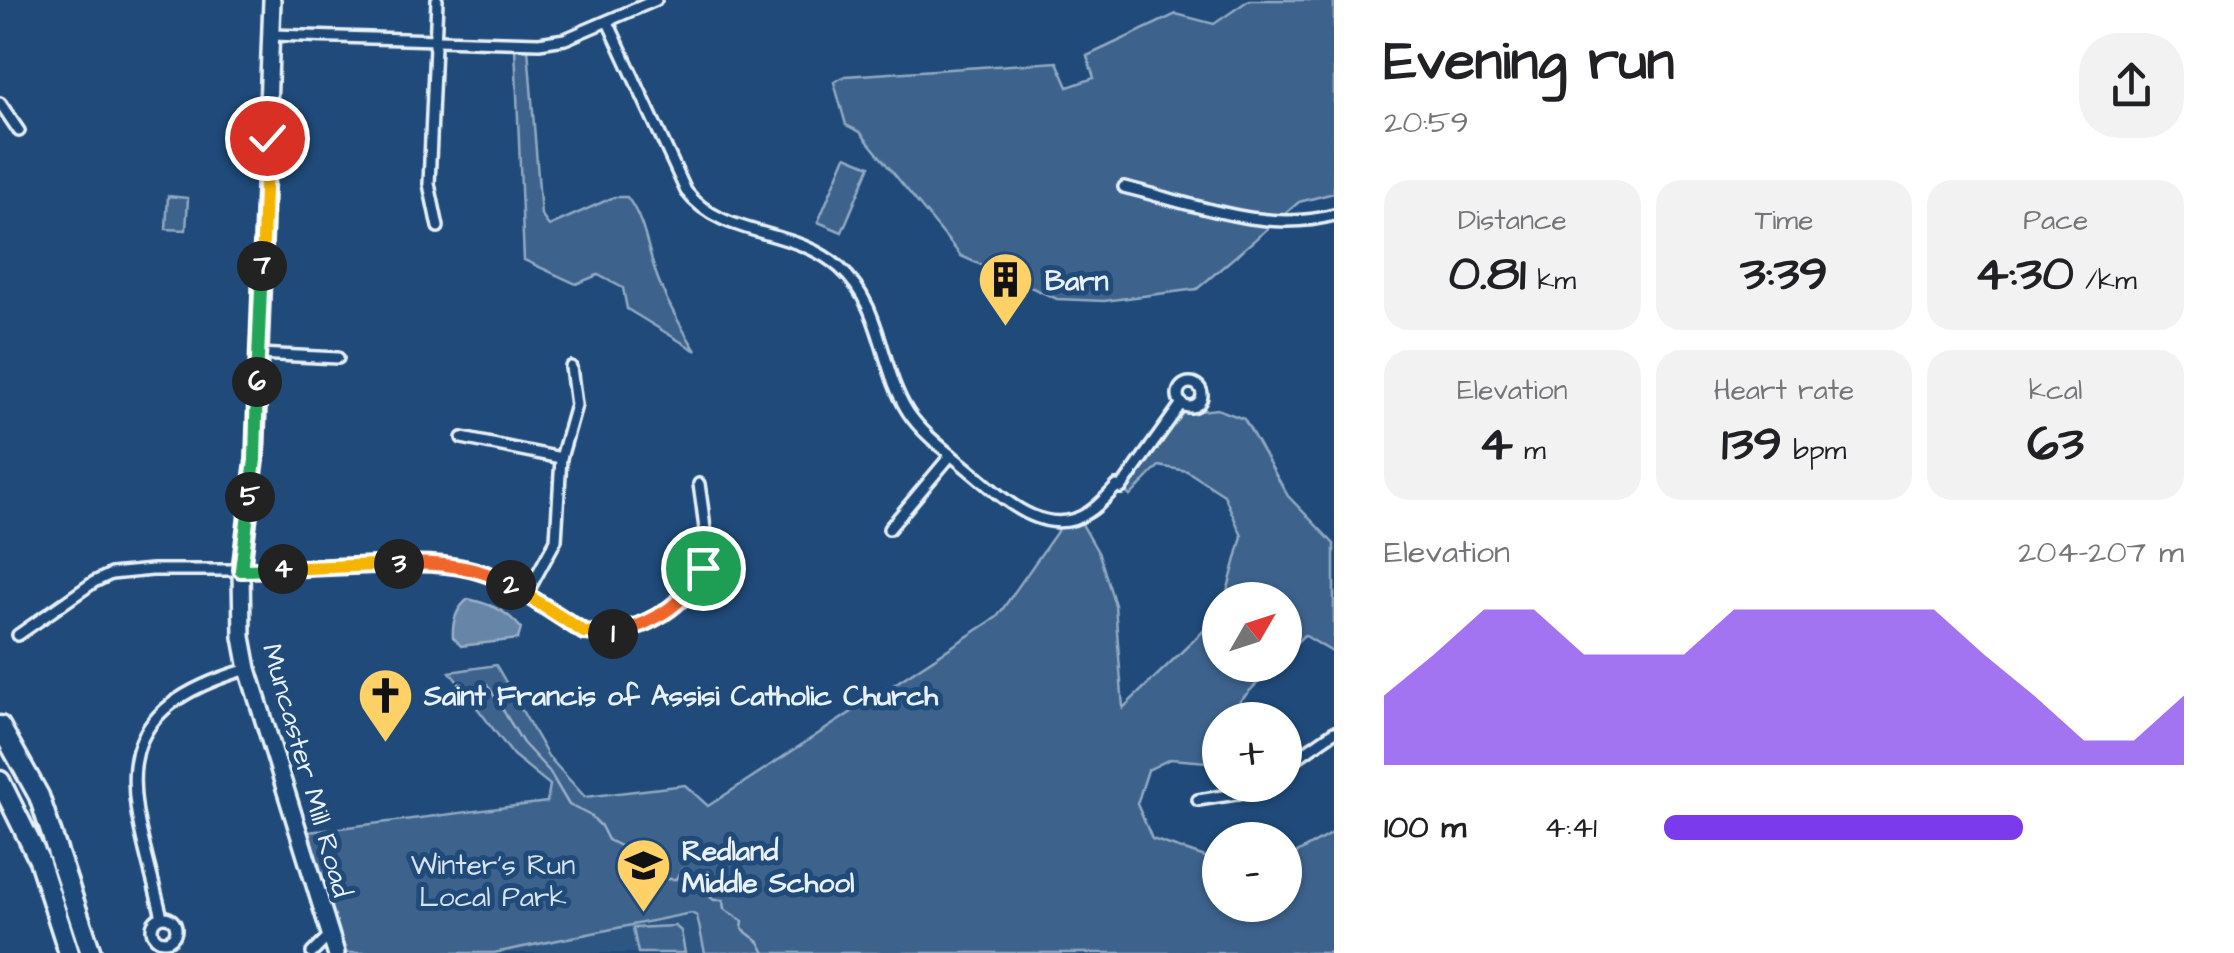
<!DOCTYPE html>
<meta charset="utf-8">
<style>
body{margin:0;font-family:"Architects Daughter",sans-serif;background:#f2f2f2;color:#202124;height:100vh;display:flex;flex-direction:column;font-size:38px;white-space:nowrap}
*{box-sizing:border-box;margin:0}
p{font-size:32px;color:#757577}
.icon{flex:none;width:55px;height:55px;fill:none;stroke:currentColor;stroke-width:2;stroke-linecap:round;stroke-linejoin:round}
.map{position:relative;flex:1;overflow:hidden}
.panel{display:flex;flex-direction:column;background:#fff;width:900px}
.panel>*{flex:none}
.needle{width:65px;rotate:51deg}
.controls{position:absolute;left:1202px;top:582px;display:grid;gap:20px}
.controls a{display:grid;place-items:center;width:100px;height:100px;border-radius:50%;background:#fff;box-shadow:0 2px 8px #0004;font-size:50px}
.pin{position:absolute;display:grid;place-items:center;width:85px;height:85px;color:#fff;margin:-42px;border:5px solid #fff;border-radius:50%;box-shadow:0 2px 10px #0007}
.km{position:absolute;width:50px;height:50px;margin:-25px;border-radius:50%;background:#222;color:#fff;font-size:28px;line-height:50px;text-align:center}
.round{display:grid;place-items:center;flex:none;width:105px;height:105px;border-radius:40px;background:#f2f2f2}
.head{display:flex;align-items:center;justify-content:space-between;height:170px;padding:0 50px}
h1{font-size:55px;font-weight:700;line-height:75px}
.metrics{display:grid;grid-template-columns:repeat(3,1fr);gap:15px;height:170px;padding:10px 50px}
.metrics div{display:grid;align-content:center;border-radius:25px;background:#f2f2f2;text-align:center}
.metrics b{font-size:50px;font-weight:700}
.metrics small{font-size:28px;font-weight:400}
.metrics p{font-size:28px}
.chart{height:280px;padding:20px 50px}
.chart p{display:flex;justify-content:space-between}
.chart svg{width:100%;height:180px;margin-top:10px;fill:#7c3aed;opacity:.7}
ul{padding:0 50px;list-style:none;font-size:32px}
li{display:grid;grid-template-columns:160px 120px 1fr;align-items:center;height:75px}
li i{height:25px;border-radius:12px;background:#7c3aed}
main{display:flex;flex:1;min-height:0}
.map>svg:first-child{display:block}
.built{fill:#2e5683}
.green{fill:#3c628c;stroke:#92aac2;stroke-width:2.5}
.water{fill:#6685a7;stroke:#9ab0c7;stroke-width:2.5}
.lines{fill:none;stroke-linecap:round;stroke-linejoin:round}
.stream{stroke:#9ab0c7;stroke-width:2.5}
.minor-casing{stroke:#e8f1f8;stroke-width:16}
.primary-casing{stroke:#e8f1f8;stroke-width:22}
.motorway-casing{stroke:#e8f1f8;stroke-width:25}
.minor{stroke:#1f4a7a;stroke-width:9}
.primary{stroke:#1f4a7a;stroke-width:15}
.motorway{stroke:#1f4a7a;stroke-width:18}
.split-1-casing{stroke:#fff;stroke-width:20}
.split-2-casing{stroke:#fff;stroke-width:20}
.split-3-casing{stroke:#fff;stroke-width:20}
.split-4-casing{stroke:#fff;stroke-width:20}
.split-5-casing{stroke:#fff;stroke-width:20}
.split-6-casing{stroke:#fff;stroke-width:20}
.split-7-casing{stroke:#fff;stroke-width:20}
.split-8-casing{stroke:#fff;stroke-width:20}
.split-1{stroke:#f0652b;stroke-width:12}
.split-2{stroke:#f5b400;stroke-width:12}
.split-3{stroke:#f0652b;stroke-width:12}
.split-4{stroke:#f5b400;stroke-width:12}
.split-5{stroke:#22a559;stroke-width:12}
.split-6{stroke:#22a559;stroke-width:12}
.split-7{stroke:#22a559;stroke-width:12}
.split-8{stroke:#f5b400;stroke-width:12}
.labels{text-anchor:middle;stroke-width:10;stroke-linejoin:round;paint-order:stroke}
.poi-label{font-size:28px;font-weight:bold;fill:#e8f1f8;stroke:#1f4a7a;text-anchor:start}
.street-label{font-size:28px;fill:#e8f1f8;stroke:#1f4a7a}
.park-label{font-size:28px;fill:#d7e3ed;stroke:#1f4a7a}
</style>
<main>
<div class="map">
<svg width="1334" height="953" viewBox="0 0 1334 953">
<rect width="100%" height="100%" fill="#1f4a7a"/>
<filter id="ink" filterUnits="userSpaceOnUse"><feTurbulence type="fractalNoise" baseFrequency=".01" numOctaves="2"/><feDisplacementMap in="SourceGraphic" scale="20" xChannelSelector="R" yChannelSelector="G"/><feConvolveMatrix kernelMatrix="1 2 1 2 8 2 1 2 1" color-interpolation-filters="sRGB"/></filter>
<g filter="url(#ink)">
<path class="built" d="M626,878L697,916L705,953H469Z"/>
<g class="green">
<path d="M1249,0H1334V193L1299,202L1197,289L1104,301L1057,299L961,256L860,132L846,125L834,82L845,76L1057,62L1068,87L1094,78L1087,56L1176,14L1214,24Z"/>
<path d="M515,47L528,48L541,215L549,226L614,197H627C646,222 647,251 658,279C668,305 681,327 696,351L627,309L623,288L598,275L576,284L524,260Z"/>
<path d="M846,156L870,166L842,232L818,222Z"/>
<path d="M168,196L188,198L186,230L166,229Z"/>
<path d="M1217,409L1244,419L1288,496L1334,544V653L1304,635L1285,654V600H1225L1242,536L1224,495L1187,471L1159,466L1130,496L1121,488L1183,413Z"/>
<path d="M1078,517L1099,554L1115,605L1123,708L1220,615V665H1275L1235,706L1239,720H1220V763L1170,759L1148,770L1137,804L1152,839L1220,862V905H1285V860L1334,832V953H705L697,916L691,913L494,953H344L308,832L547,802L550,785L513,755L450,672L496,665L548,756L585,797L685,785L708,806L997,617L1065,520Z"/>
<path d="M675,926L681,931L685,953H638L633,928Z"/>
</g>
<path class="water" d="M468,599C490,604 506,610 521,628L518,639L461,646L453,637C452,621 456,609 468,599Z"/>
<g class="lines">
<path class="stream" d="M487,684L523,743L549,771L569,805L591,816L601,826L608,840L632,852L633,862L648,861L664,879H676L682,869L690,871L702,883L715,879L728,883L705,893L714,900H723L724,909L743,921L742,929L759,942L765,953"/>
<defs>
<g id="minor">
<path d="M437,0L429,184L438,227"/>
<path d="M608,22L686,191C722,239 793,226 840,268C883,307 879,366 908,412C923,435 949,453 969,470C1001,496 1045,542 1089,512C1100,505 1109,494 1117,486L1121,488L1182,403"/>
<path d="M271,35L539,43L565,39L656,0"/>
<path d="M0,103L19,131"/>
<path d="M1124,187C1191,203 1265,234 1334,215"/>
<path d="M258,354L338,358"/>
<circle cx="1190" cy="395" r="12"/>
<path d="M462,438L561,458"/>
<path d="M889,529L951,455"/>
<path d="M527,593L556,540L561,458L576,405L571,367"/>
<path d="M18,635L94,582L111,574L152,570H241L412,563C455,564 494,572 530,596C549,608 567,626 589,633C607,638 625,631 641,623C716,588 710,558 699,484"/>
<path d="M1285,766L1334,732"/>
<path d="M1198,800L1236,794L1254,785"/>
<circle cx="164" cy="929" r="12"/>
<path d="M162,917C132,794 92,714 248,669"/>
<path d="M312,953L330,935"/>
</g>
<path id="primary" d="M272,0L255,459L241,570L242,637L248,669L336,953"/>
<g id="motorway">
<path d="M0,726L39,796L91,953"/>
<path d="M0,781L39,860L69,953"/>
</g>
</defs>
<use href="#minor" class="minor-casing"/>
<use href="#primary" class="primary-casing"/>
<use href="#motorway" class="motorway-casing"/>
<use href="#minor" class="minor"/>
<use href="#primary" class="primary"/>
<use href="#motorway" class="motorway"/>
</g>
</g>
<g class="lines" filter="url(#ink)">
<defs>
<path id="split-1" d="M613,634C652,624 686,605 703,568"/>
<path id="split-2" d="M511,585L584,632L613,634"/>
<path id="split-3" d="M399,564C437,562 478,566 511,585"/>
<path id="split-4" d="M283,569L399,564"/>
<path id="split-5" d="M250,497L241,570L283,569"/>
<path id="split-6" d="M250,497L255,460L257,382"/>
<path id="split-7" d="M257,382L262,266"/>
<path id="split-8" d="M262,266L267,138"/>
</defs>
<use href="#split-1" class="split-1-casing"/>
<use href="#split-2" class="split-2-casing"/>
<use href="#split-3" class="split-3-casing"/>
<use href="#split-4" class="split-4-casing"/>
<use href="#split-5" class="split-5-casing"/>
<use href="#split-6" class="split-6-casing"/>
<use href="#split-7" class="split-7-casing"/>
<use href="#split-8" class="split-8-casing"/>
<use href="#split-1" class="split-1"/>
<use href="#split-2" class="split-2"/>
<use href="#split-3" class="split-3"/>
<use href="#split-4" class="split-4"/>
<use href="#split-5" class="split-5"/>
<use href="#split-6" class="split-6"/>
<use href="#split-7" class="split-7"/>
<use href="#split-8" class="split-8"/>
</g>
<defs>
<symbol id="building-pin" viewBox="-11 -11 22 30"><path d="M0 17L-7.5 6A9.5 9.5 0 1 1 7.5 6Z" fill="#ffd166" stroke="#1f4a7a"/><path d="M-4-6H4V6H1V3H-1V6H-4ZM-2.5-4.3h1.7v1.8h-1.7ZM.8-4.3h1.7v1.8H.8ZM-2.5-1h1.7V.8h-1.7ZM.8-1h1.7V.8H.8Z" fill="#111"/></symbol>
<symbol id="church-pin" viewBox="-11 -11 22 30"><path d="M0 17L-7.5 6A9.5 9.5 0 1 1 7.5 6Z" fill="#ffd166" stroke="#1f4a7a"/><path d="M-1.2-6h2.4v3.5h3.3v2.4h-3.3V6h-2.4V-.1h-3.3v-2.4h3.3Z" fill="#111"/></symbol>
<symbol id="school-pin" viewBox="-11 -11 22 30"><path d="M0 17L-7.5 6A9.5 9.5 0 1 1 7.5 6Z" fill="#ffd166" stroke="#1f4a7a"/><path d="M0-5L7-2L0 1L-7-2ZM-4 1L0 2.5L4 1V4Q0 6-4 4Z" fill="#111"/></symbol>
</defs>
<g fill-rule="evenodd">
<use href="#building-pin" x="974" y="248" width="63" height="86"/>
<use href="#church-pin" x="354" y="664" width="63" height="86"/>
<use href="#school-pin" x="612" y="834" width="63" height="86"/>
</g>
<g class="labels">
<g class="poi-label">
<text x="1045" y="290">Barn</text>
<text x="424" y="705">Saint Francis of Assisi Catholic Church</text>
<text x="682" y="860">Redland<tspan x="682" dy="32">Middle School</tspan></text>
</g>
<g class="street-label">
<text transform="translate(308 770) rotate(74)" y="10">Muncaster Mill Road</text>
</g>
<g class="park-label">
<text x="493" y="874">Winter's Run<tspan x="493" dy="32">Local Park</tspan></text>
</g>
</g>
</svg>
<div class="controls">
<a><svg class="needle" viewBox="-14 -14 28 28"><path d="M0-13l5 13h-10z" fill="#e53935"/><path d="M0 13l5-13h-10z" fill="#757577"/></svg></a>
<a>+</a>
<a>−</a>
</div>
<div class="pin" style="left:703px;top:568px;background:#1e9e55"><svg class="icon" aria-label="arrive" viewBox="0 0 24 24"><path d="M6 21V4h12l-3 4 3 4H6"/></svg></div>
<div class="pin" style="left:267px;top:138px;background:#d93025"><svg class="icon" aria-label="check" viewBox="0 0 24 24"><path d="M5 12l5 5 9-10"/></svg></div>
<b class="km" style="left:613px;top:634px">1</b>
<b class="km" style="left:511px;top:585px">2</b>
<b class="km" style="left:399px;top:564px">3</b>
<b class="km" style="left:283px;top:569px">4</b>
<b class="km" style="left:250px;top:497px">5</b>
<b class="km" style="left:257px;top:382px">6</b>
<b class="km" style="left:262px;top:266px">7</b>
</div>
<section class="panel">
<div class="head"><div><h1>Evening run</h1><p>20:59</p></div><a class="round"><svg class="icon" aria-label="share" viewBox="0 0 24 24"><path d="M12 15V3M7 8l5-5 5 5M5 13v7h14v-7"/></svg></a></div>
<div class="metrics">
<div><p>Distance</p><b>0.81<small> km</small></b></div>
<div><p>Time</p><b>3:39</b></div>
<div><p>Pace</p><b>4:30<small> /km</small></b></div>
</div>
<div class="metrics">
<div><p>Elevation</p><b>4<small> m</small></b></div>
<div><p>Heart rate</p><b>139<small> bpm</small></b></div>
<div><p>kcal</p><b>63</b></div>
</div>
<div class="chart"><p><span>Elevation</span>204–207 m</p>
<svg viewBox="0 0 160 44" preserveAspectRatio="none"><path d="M0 44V27L10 17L20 6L30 6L40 17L50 17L60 17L70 6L80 6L90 6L100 6L110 6L120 17L130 27L140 38L150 38L160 27V44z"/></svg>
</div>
<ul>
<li><b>100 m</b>4:41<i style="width:69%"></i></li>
</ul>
</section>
</main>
